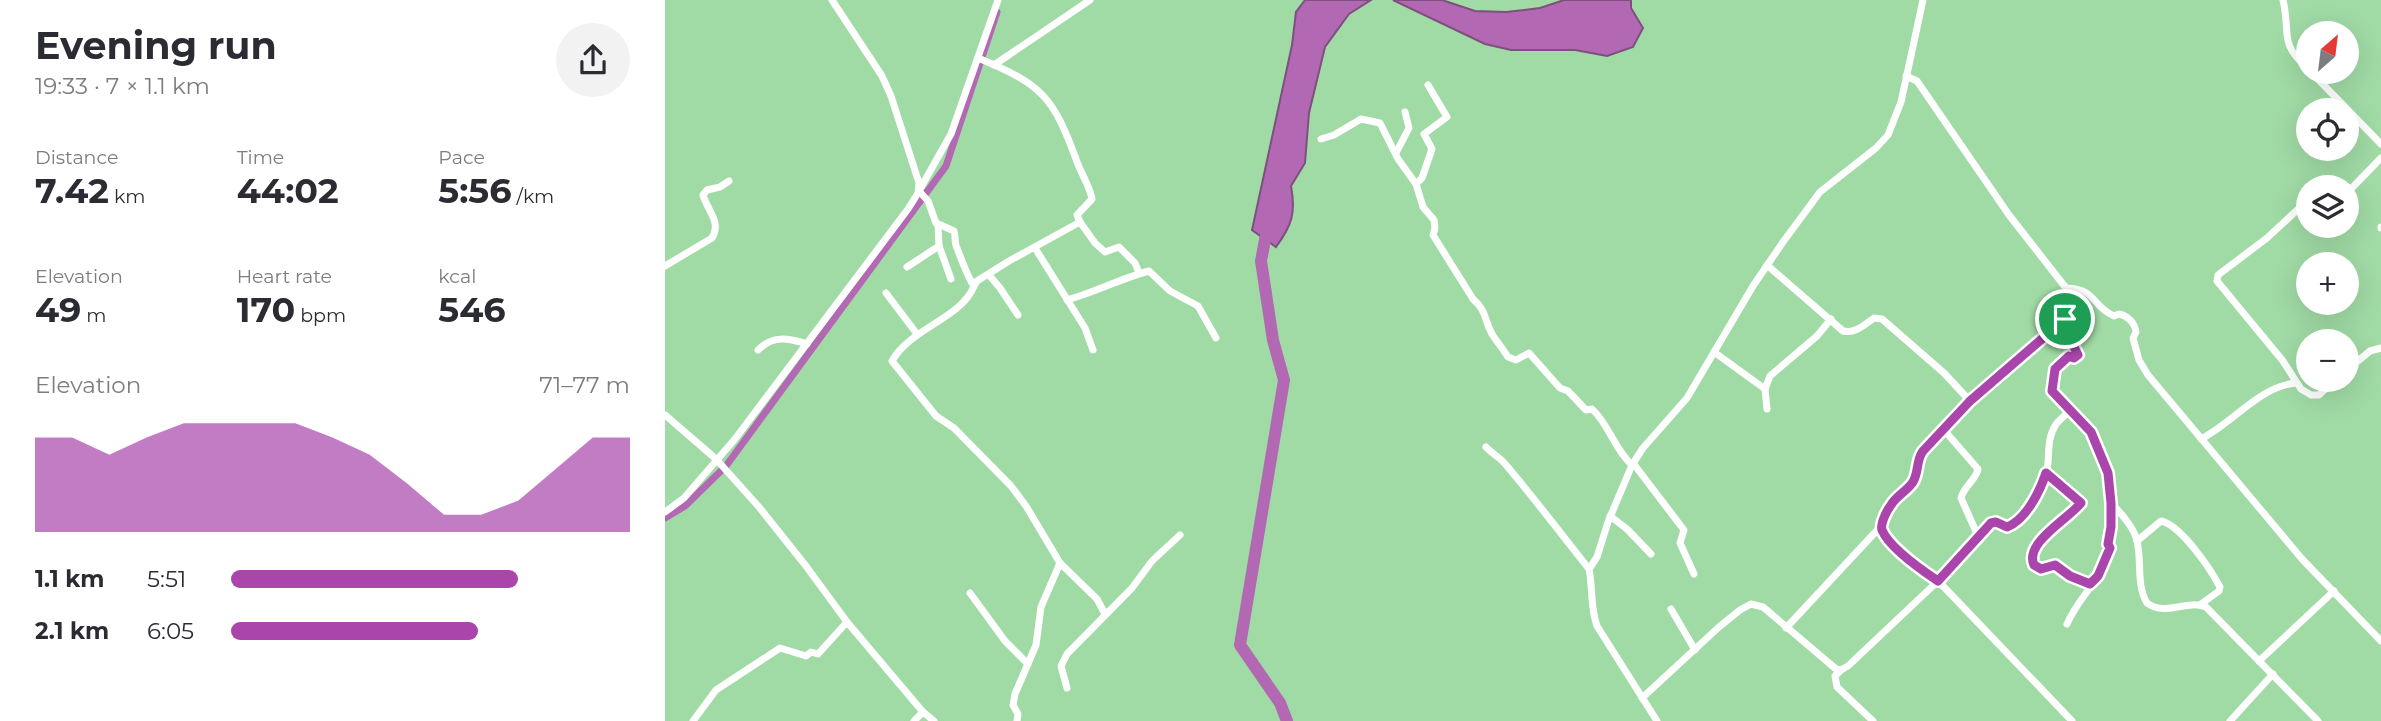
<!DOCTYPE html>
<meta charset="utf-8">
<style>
body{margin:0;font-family:Montserrat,sans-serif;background:#f2f2f3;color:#2b2b33;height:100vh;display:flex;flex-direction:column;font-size:26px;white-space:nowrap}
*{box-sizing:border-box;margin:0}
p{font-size:23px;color:#7c7c81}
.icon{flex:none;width:38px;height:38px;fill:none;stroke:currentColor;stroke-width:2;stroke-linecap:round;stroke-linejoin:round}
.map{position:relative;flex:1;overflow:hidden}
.drawer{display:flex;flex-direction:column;background:#fff;width:665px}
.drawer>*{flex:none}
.needle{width:46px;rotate:28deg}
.fabs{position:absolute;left:1631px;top:21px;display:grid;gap:14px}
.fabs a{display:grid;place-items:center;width:63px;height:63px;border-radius:50%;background:#fff;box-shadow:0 7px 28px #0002;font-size:35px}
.pin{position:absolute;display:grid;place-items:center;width:60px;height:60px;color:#fff;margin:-30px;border:4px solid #fff;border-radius:50%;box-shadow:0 2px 7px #0007}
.round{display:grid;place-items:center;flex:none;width:74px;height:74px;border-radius:37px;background:#f2f2f3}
.head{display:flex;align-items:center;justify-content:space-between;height:119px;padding:0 35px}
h1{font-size:38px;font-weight:700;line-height:52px}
.metrics{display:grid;grid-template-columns:repeat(3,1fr);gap:10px;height:119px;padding:7px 35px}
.metrics div{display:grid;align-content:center}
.metrics b{font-size:35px;font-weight:700}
.metrics small{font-size:19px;font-weight:400}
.metrics p{font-size:19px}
.chart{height:196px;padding:14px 35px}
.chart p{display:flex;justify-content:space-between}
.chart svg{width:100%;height:126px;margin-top:7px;fill:#a945ab;opacity:.7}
ul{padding:0 35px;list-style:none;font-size:23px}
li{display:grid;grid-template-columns:112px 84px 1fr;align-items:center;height:52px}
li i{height:18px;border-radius:9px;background:#a945ab}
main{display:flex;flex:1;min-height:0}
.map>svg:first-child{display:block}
.water{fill:#b268b2;stroke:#7e507e;stroke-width:2}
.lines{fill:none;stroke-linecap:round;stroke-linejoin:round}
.canal{stroke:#b268b2;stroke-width:7}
.river{stroke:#b268b2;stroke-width:12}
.street{stroke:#fff;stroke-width:7}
.route-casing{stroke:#fff;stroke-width:14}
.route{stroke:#a945ab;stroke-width:9}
</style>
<main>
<section class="drawer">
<div class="head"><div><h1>Evening run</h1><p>19:33 · 7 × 1.1 km</p></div><a class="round"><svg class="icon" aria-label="share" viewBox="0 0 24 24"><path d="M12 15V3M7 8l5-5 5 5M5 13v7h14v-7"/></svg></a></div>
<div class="metrics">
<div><p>Distance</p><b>7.42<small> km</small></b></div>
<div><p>Time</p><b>44:02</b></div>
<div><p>Pace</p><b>5:56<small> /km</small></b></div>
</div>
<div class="metrics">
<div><p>Elevation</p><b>49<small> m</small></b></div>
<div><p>Heart rate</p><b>170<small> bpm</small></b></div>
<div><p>kcal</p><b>546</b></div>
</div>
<div class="chart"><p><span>Elevation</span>71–77 m</p>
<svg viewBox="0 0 160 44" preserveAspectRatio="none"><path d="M0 44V11L10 11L20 17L30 11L40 6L50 6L60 6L70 6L80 11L90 17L100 27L110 38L120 38L130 33L140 22L150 11L160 11V44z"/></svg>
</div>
<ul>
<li><b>1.1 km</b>5:51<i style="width:72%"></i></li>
<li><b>2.1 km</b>6:05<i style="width:62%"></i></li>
</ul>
</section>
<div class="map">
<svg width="1716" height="721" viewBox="0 0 1716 721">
<rect width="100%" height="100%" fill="#a0daa5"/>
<g class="water">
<path d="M640,0H706L684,14L660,47L644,113L640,163L626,186C631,213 627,225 611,247L587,230L627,45L631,12Z"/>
<path d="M728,0H777L810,11L841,12L875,8L899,0H966V8L978,28L968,47L942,56L910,50H846L820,44Z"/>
</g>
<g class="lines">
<path class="canal" d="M0,518L20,506L61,466L281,166L332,12"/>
<path class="river" d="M603,224L596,261L608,340L619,380L575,645L615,703L622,721"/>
<g class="street">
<path d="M1618,0C1626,34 1613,42 1643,69"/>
<path d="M329,65L425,0"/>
<path d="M1646,72L1716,144"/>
<path d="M1241,76L1252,81L1344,215L1401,288L1406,302L1405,312L1400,319L1305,401L1258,451L1254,458L1249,479L1223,508L1217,529L1241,557L1277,585L1407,721"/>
<path d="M656,139L669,135L696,119L715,123L733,159L751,184L758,207L769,220L770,228L768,235L808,299C822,311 819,320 827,334C832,342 838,349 843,357L851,360L864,353L895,388L903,391L921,410L927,409C944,424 949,449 967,465"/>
<path d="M731,153L744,128L740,112"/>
<path d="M751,184L757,178L767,149L759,134L782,117L763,85"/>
<path d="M255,189L286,134L333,0"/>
<path d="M254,191L263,201L271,223L289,231C291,236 289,243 292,248C295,256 305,281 309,286L312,281L344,261L415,222L412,215L427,199C425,186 415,172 411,159C388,96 376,84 313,58"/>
<path d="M1682,193L1716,158"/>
<path d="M1643,200L1602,238L1553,275L1552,281L1618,361L1636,389L1646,395H1654L1670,380"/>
<path d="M415,222L430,243L440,252L454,247L470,263L474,273"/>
<path d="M273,225L274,246L286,279"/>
<path d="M1716,227V228"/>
<path d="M370,248L420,328L428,350"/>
<path d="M1102,265L1178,331C1190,334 1199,325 1209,318L1217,319L1279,373L1305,401"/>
<path d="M0,266L47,238C57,222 42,210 38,195L42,190L55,187L64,181"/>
<path d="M242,267L274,246"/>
<path d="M324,275L335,288L353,315"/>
<path d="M309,286C297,318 244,329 227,361L271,416L289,428L346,486L361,506L395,563L376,607L371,645L350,694L348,705L353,714L352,721"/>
<path d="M1401,288C1432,289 1426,306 1449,316L1454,314C1463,316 1470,323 1471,332L1468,338L1474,360L1483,375L1637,559L1716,641"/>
<path d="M221,293L252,334"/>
<path d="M402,300C431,292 457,278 484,271L505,291L533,306L551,338"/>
<path d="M1400,319V329L1413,355L1409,358L1404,356L1390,369L1387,391C1398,405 1414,415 1424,430C1428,436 1429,444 1432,450C1435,459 1441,466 1443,475C1451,500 1447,552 1434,574C1424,591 1410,605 1402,624"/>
<path d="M93,350C108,335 123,338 142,344"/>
<path d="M1049,352L1100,389"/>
<path d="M1682,370L1705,351L1716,348"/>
<path d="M1102,409L1100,389L1105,376L1152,336L1166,319"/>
<path d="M0,415L51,459L94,507L141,566L182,622L258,712L269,721"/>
<path d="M1279,430L1313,469C1311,480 1299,486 1296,498L1313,536"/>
<path d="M1536,439C1568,423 1595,386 1631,383"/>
<path d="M821,447C827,454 835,457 841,465C870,499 896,534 924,569"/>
<path d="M968,463L1019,530L1015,543L1029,574"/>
<path d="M1381,473L1416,503L1369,546L1366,560L1372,568L1390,565L1404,576L1425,584"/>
<path d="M1446,503C1456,513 1469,527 1472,541C1477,561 1471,585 1482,603C1501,617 1521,599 1541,607L1653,721"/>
<path d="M0,512L19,498L70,439L243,209L253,193L254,183L226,96L217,76L167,0"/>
<path d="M945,516L962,529L986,554"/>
<path d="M1472,541L1496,521C1516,525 1546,570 1555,587L1554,591L1536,604"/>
<path d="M395,563L432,599L440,614"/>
<path d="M305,593L340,641L363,664"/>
<path d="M1006,609L1030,650"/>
<path d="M1121,628L1217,525"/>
<path d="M1594,661L1669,591"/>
<path d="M1176,670L1170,676L1172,687L1208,721"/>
<path d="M402,688L396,666L402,654L467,588L487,561L515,535"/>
<path d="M977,698L1054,627L1075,610L1086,604L1098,607L1171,669L1176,670L1183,666L1273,581L1326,523L1331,522L1342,527C1361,520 1381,483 1383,463C1384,451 1383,437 1390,426C1394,419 1401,415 1406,410"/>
<path d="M28,721L51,690L115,648L141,656L146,652L153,654L182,622"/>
<path d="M249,721L258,712"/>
<path d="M992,721L932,626C925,607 928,588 924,569L932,557L943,522L967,465L978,448L1022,398L1088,286L1118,242L1155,192L1211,148L1223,135L1236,102L1258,0"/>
<path d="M1565,721L1608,674"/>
</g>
</g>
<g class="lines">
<defs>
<path id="route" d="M1400,319V329L1413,355L1409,358L1404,356L1390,369L1387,391L1426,432L1443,473L1446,503V527L1443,544L1445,548L1433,576L1425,584L1405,576L1390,565L1376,569L1369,565C1359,543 1402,520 1416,503L1381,473C1375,491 1361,520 1342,527L1331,522L1326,523L1273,581C1258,571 1224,547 1217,530C1215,524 1222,510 1226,505C1231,496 1242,491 1248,482C1254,472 1251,460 1258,451L1305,401Z"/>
</defs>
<use href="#route" class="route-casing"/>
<use href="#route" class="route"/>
</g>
</svg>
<div class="fabs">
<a><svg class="needle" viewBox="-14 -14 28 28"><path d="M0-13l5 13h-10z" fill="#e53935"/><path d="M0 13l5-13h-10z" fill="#7c7c81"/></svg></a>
<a><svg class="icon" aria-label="locate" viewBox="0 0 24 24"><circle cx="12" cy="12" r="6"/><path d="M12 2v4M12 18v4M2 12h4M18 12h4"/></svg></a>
<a><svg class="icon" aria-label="layers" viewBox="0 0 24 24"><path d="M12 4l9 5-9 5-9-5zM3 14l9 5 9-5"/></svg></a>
<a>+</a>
<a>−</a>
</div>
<div class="pin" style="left:1400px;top:319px;background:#1e9e55"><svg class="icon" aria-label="arrive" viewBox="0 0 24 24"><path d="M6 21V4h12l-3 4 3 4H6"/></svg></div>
</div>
</main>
